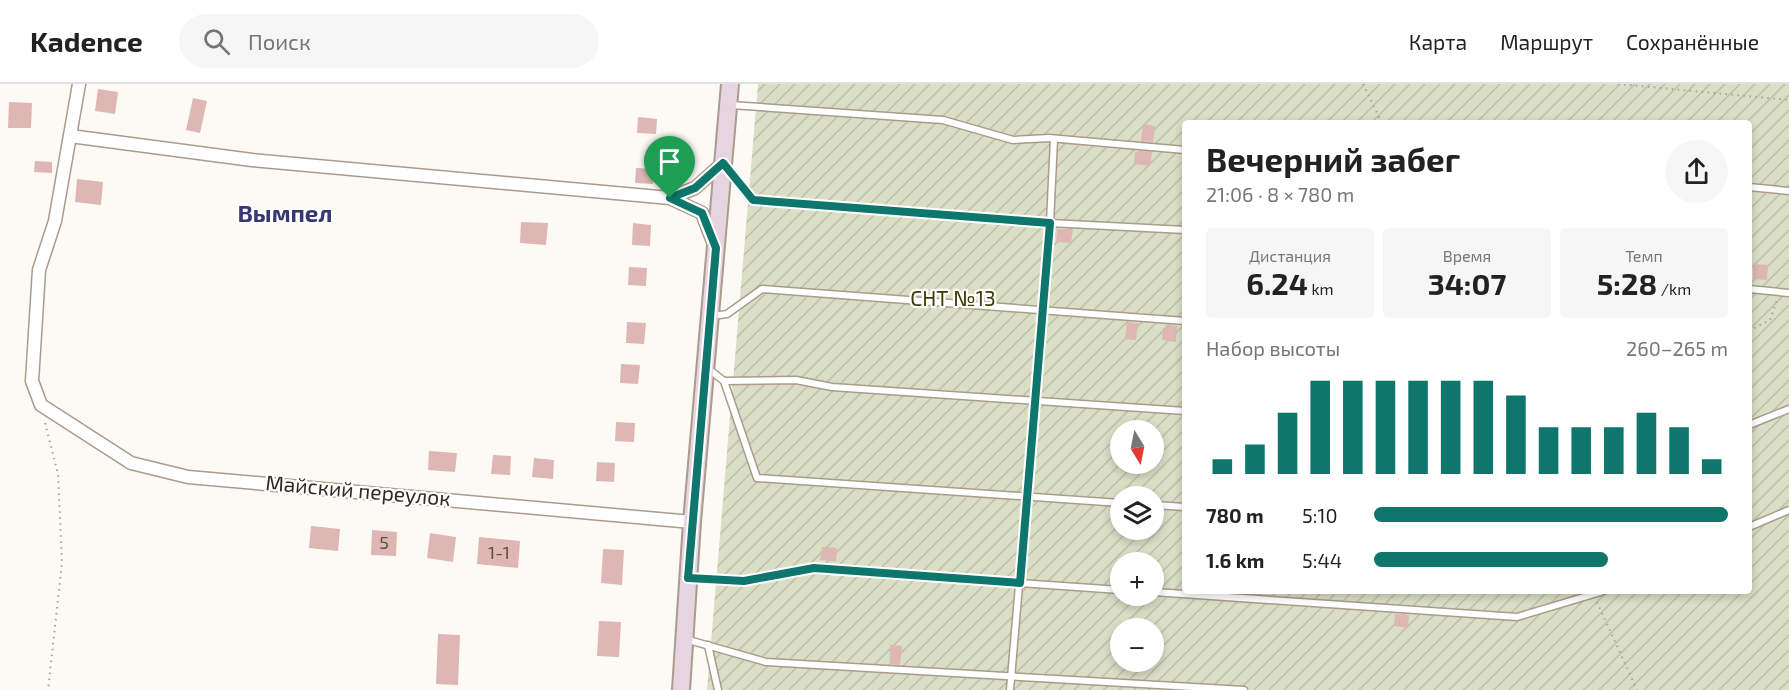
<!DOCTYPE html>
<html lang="ru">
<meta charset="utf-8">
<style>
body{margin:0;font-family:"Exo 2",sans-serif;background:#f6f6f6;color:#222;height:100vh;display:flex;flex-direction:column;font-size:22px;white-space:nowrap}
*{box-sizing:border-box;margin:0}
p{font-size:20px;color:#767676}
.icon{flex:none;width:33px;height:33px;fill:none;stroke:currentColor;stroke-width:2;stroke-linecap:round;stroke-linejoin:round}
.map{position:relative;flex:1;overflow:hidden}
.side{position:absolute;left:1182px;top:36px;width:570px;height:474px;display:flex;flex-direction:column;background:#fff;border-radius:6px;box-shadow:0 3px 9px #0003}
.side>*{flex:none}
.needle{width:39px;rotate:170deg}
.controls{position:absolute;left:1110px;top:336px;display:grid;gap:12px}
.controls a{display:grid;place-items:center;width:54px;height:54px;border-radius:50%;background:#fff;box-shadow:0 3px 9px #0003;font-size:30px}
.pin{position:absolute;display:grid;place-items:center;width:51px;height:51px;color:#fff;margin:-62px -26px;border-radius:50% 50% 50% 0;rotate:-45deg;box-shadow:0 0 6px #0007}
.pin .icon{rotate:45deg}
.round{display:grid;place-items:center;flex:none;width:63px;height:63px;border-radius:32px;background:#f6f6f6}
.overview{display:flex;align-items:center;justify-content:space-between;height:102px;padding:0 24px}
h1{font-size:33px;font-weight:700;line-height:45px}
.figures{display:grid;grid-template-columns:repeat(3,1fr);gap:9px;height:102px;padding:6px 24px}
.figures div{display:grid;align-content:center;border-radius:6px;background:#f6f6f6;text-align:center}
.figures b{font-size:30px;font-weight:700}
.figures small{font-size:16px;font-weight:400}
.figures p{font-size:16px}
.chart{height:168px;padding:12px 24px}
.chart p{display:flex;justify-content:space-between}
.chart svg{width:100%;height:108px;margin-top:6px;stroke:#0f766e;stroke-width:6}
ul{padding:0 24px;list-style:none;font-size:20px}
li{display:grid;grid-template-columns:96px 72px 1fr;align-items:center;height:45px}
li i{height:15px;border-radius:8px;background:#0f766e}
header{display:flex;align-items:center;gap:36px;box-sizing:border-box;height:84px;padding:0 30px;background:#fff;border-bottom:2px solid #e0e0e0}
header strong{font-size:28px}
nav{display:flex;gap:33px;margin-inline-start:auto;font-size:21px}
.search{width:420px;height:54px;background:#f6f6f6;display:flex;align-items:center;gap:15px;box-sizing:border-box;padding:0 21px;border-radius:33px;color:#767676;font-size:22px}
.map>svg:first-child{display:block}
.garden{fill:url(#garden-furrows);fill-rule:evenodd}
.building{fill:#deb6b3}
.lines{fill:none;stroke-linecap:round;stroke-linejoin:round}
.lane-casing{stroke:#aa9b8c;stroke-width:9}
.street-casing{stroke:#aa9b8c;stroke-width:15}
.secondary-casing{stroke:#aa9b8c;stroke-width:20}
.path{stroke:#a6a29d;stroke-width:2;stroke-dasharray:1.5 4.5;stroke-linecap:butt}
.lane{stroke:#fff;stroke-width:6}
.street{stroke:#fff;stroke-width:12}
.secondary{stroke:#e7d4e1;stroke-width:16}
.route-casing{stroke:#fff;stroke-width:12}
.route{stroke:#0f766e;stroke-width:8}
.labels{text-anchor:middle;stroke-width:4.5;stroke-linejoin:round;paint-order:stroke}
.number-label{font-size:18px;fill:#5c4d48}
.park-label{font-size:21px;fill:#3a3e02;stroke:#fff}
.street-label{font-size:21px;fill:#312a24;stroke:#fff}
.quarter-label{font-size:24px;font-weight:bold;fill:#383773;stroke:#fff}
</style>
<header>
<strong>Kadence</strong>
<div class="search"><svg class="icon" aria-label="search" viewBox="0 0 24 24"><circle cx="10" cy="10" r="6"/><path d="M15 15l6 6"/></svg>Поиск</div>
<nav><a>Карта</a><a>Маршрут</a><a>Сохранённые</a></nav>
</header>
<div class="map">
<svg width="1789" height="606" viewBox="0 0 1789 606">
<defs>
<pattern id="garden-furrows" width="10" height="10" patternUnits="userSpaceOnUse" patternTransform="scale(1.5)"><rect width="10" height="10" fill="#dadec5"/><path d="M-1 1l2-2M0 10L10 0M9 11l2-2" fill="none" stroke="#bcbfa9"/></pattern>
</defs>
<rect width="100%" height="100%" fill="#fdfaf6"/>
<path class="garden" d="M758,0H1789V606H707ZM1185,39H1749V507H1185ZM1120,346H1154V380H1120ZM1120,412H1154V446H1120ZM1120,478H1154V512H1120ZM1120,544H1154V578H1120Z"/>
<g class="building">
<path d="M98,5L118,8L115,30L95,27Z"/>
<path d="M193,14L207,17L200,49L186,46Z"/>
<path d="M9,18L32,19L31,44H8Z"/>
<path d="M638,33L657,35L656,50L637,49Z"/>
<path d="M1143,40L1155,42L1153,58L1141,57Z"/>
<path d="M1140,67L1152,68L1150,82L1134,80L1135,68Z"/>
<path d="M35,77L52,78V89L34,88Z"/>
<path d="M636,84L654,85L653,100L635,99Z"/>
<path d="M77,95L103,98L101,121L75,118Z"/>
<path d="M521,138L548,139L546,161L520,159Z"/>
<path d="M633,139L651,141L650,162L632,161Z"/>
<path d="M1057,145H1073L1071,159L1056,158Z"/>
<path d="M1753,180L1768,181L1767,196L1753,195Z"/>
<path d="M629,183L647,184L646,202L628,201Z"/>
<path d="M627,238L646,239L644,260L626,259Z"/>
<path d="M1127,238L1138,239L1136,256L1125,255Z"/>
<path d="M1166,241L1177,242L1176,258L1162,256L1163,244H1165Z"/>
<path d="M621,280L640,281L638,300L620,299Z"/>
<path d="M616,338L635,339L634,358L615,357Z"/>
<path d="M429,367L457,369L455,388L428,386Z"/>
<path d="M493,371L511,372L510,391L491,390Z"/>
<path d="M534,374L554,376L553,395L532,393Z"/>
<path d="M597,378L615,379L614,398L596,397Z"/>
<path d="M311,442L340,445L338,467L309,464Z"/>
<path d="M372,446L397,448L396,472L371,471Z"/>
<path d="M430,449L456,453L453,478L427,474Z"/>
<path d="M479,453L520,457L518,484L477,480Z"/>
<path d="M822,463L837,464L836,477L820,476Z"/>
<path d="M603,465L624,466L622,501L601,499Z"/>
<path d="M1395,530L1409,531L1408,544L1394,542Z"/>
<path d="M599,537L621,538L619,573L597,572Z"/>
<path d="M438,550L460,551L458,601L436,600Z"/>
<path d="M890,561L902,562L900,581L890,580Z"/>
</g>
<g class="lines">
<defs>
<g id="lane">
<path d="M731,21L943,36L1013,56L1049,54L1185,66"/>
<path d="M726,82L753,116L1050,139L1185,146"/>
<path d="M1749,103L1789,107"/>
<path d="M1749,205L1789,209"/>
<path d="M712,232L727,230L762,205L1185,237"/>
<path d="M707,284L724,297L757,394L1120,419"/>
<path d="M724,297L796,296L832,303L1185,327"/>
<path d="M1749,341L1789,325"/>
<path d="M1154,421L1185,423"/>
<path d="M1749,443L1789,426"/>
<path d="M691,494L744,497L814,485L1120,506"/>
<path d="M1154,508L1517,533L1604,507"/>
<path d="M685,555L766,578L1244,606"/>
<path d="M708,561L718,606"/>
<path d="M1010,606L1050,139L1054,55"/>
</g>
<g id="street">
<path d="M79,0L55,137L39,186L32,297L41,321L131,379L188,393L692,438"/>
<path d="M70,52L252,76L670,114L702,129L715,163"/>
<path d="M670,114L695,104L723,79"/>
</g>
<path id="secondary" d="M681,606L692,438L730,0"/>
</defs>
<use href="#lane" class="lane-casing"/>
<use href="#street" class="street-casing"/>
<use href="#secondary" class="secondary-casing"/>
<g class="path">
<path d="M1363,0L1382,39"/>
<path d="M1618,0L1789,16"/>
<path d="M1749,247L1770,236L1777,216"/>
<path d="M45,339L58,390L62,479L48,606"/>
<path d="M1597,518L1637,606"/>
</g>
<use href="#lane" class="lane"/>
<use href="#street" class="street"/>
<use href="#secondary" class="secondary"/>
</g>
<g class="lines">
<defs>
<path id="route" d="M723,79L753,116L1050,139L1020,499L814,484L744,497L688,494L716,164L702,129L670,114L695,104Z"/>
</defs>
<use href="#route" class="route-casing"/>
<use href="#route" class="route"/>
</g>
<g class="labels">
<g class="number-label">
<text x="384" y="465">5</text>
<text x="499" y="475">1-1</text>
</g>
<g class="park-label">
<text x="953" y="222">СНТ №13</text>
</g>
<g class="street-label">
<text transform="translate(358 407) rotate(5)" y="7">Майский переулок</text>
</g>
<g class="quarter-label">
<text x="285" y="138">Вымпел</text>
</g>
</g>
</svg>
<div class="controls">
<a><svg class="needle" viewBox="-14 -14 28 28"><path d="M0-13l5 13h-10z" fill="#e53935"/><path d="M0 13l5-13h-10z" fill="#767676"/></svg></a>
<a><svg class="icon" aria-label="layers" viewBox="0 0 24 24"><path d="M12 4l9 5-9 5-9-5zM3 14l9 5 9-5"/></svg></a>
<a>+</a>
<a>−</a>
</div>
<div class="pin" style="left:670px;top:114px;background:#1e9e55"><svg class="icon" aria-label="arrive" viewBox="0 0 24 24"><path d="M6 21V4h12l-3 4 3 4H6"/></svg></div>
<section class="side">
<div class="overview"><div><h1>Вечерний забег</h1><p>21:06 · 8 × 780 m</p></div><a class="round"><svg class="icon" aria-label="share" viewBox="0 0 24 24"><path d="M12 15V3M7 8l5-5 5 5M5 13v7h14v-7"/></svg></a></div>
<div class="figures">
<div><p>Дистанция</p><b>6.24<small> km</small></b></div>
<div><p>Время</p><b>34:07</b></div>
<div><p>Темп</p><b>5:28<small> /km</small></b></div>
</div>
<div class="chart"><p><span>Набор высоты</span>260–265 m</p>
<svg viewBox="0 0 160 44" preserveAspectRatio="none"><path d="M5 44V38M15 44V32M25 44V19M35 44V6M45 44V6M55 44V6M65 44V6M75 44V6M85 44V6M95 44V12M105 44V25M115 44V25M125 44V25M135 44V19M145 44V25M155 44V38"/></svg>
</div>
<ul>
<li><b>780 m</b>5:10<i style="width:100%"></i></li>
<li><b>1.6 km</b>5:44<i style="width:66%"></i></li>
</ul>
</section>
</div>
